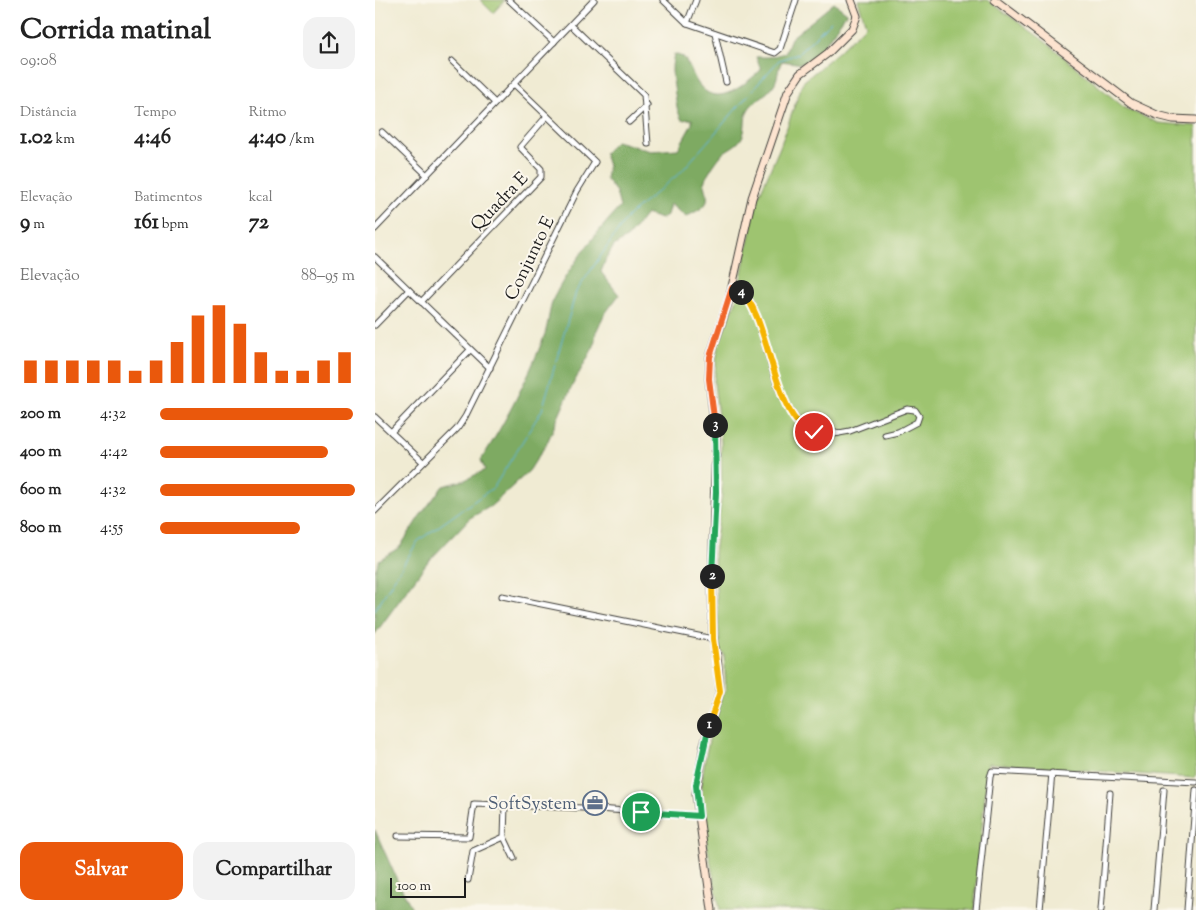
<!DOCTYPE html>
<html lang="pt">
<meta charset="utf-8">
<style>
body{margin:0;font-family:"Sorts Mill Goudy",serif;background:#f2f2f2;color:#222;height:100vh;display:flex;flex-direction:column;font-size:19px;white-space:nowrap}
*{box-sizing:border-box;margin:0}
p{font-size:16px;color:#767676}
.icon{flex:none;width:28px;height:28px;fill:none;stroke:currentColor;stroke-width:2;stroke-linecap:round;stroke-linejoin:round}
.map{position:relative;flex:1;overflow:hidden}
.drawer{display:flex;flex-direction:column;background:#fff;width:375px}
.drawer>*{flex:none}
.scale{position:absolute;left:15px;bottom:12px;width:76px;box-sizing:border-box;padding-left:5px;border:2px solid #1c1c1c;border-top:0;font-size:14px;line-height:18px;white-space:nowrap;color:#1c1c1c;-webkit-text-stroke:4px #fbf7ec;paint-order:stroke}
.pin{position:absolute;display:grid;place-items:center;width:42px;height:42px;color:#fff;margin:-21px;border:2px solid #fff;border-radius:50%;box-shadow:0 1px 5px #0007}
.km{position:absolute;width:25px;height:25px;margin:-12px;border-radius:50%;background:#222;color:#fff;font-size:14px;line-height:25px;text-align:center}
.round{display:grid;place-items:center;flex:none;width:52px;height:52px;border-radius:15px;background:#f2f2f2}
.summary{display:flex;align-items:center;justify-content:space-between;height:85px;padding:0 20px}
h1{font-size:28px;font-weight:700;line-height:38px}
.stats{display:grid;grid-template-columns:repeat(3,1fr);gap:8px;height:85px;padding:5px 20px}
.stats div{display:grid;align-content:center}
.stats b{font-size:21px;font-weight:700}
.stats small{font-size:14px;font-weight:400}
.stats p{font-size:14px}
.chart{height:140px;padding:10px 20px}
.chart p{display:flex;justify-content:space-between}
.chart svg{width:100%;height:90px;margin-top:5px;stroke:#ea580c;stroke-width:6}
.primary-button{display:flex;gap:10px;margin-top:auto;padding:10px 20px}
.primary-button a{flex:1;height:58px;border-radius:15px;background:#ea580c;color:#fff;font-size:20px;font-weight:700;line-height:58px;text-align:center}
.primary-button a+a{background:#f2f2f2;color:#222}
ul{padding:0 20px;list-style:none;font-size:16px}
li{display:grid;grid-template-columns:80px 60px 1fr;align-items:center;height:38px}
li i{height:12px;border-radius:6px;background:#ea580c}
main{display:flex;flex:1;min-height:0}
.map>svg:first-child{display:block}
.green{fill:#9ec46f;stroke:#5d7046}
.forest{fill:#7eaa62;stroke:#4d633f}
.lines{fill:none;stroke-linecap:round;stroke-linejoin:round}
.stream{stroke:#5cb3d9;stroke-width:1}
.street-casing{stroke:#3c3b37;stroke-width:7}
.secondary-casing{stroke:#3c3b37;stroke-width:9}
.street{stroke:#fff;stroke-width:5}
.secondary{stroke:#fde4d0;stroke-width:7}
.split-1-casing{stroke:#fff;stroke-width:10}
.split-2-casing{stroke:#fff;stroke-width:10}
.split-3-casing{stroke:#fff;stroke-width:10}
.split-4-casing{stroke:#fff;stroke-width:10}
.split-5-casing{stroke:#fff;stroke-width:10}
.split-1{stroke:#22a559;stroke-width:6}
.split-2{stroke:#f5b400;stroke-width:6}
.split-3{stroke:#22a559;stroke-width:6}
.split-4{stroke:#f0652b;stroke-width:6}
.split-5{stroke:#f5b400;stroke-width:6}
.labels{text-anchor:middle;stroke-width:4;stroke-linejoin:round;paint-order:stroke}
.street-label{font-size:18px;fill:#1c1c1c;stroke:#fbf7ec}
.service-label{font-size:18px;fill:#4e5e75;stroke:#fbf7ec;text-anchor:end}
</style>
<main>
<section class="drawer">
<div class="summary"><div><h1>Corrida matinal</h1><p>09:08</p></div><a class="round"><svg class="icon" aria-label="share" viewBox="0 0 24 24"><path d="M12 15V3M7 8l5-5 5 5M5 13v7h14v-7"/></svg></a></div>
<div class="stats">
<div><p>Distância</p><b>1.02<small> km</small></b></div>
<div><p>Tempo</p><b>4:46</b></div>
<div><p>Ritmo</p><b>4:40<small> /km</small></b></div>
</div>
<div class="stats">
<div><p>Elevação</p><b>9<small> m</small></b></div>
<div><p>Batimentos</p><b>161<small> bpm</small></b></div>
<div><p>kcal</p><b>72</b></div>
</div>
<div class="chart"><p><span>Elevação</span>88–95 m</p>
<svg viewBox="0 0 160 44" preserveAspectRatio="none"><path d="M5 44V33M15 44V33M25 44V33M35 44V33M45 44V33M55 44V38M65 44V33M75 44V24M85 44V11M95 44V6M105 44V15M115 44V29M125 44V38M135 44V38M145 44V33M155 44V29"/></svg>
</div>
<ul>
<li><b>200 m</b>4:32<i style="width:99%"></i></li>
<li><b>400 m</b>4:42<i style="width:86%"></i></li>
<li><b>600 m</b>4:32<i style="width:100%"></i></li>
<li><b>800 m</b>4:55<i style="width:72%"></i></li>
</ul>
<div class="primary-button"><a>Salvar</a><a>Compartilhar</a></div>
</section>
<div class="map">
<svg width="821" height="910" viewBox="0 0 821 910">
<rect width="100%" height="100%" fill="#fbf7ec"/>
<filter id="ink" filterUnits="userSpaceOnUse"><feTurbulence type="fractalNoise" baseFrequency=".02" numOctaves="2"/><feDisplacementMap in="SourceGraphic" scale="10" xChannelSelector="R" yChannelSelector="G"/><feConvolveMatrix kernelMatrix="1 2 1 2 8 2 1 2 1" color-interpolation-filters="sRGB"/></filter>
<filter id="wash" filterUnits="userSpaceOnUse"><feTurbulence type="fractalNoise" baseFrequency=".0096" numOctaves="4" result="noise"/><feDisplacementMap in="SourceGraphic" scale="20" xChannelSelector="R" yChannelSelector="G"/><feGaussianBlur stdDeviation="1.12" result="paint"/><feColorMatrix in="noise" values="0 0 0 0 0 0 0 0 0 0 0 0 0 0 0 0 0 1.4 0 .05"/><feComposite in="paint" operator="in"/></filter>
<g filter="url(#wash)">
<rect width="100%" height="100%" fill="#f0ebd3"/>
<g class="green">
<path d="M105,0H130L118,13Z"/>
<path d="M483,0H612L667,39L751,109L783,123L821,126V775L818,778L613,763L599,910L525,907L521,910H345C338,870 325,825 327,784C329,753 338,725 347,695L351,690L349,654L345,652L339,554L347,494L346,441L339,382L343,344L361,302L382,200L405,147L428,82L462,53L491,25Z"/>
</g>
<g class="forest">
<path d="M459,3L472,13L442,55L427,64L407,61C402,69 404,78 398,86C392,95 377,102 373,110C368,119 372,131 366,139C361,146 354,148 348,153C340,162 334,172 329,182C337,207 330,206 311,217L295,204L292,215L286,219L271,214L253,237L239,246L231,259L226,272L244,295L229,315L221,332L219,346L197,386L172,443L154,471L116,506L95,518L51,564L0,634V571L4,560L25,547L44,517L68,486L90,480L110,470L106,460C131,421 152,380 169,337C174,323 174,305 181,293C198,262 221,233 245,207L241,192L231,179L233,166L229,153L241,141L276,151L303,149L317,124V119L307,120C301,109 302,105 300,94C298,78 295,71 299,54L308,57C316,66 318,79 326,87C344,108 371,83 386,70L381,57H394L410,53L416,38Z"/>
<path d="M0,830L23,882L38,910H0Z"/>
</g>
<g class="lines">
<path class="stream" d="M0,610L43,541L119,487L167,410L201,292L253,216L306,172L404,60L423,54L456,21"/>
</g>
</g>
<g filter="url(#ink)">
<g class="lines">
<defs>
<g id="street">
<path d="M134,0L179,42"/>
<path d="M288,0L312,23L400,53L405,49L421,0"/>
<path d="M312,23L321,0"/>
<path d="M196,25L269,95L273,144"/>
<path d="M340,33L351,82"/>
<path d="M77,61L120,103"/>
<path d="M254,122L272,105"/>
<path d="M7,132L52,175"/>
<path d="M0,229L219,0"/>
<path d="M0,257L115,368"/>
<path d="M357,288L371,295L376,303C396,344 395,402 435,432L451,429L464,433L475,431L532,409L540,410L544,416L542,422L523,432L510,435"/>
<path d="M46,302L166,177V169L145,147L172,116"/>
<path d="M0,325L34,290"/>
<path d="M0,417L48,462"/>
<path d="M16,432L95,350"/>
<path d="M439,432L450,436L464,433"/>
<path d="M0,511L82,429L90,417L202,191L220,162L139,84"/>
<path d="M127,596L338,639"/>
<path d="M23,836L94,837L99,804L208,808L324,816"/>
<path d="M129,837L139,858"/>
<path d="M93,880L98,851L129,837L130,805"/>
<path d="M601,910L615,777L617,771L821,782"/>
<path d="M665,910L677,773"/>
<path d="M726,910L735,793"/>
<path d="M779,910L789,790"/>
<path d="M812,910L821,790"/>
</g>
<g id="secondary">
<path d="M620,0L756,103L782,115L798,119L821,120"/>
<path d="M337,910L321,794L329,745L345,691L342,656L338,639L337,583L341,438L334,379L335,357L354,300L377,198L413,92L425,74L453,53L477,29L482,16L476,0"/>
</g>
</defs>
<use href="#street" class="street-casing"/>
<use href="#secondary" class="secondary-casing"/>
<use href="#street" class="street"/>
<use href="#secondary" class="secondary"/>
</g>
</g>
<g class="lines" filter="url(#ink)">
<defs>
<path id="split-1" d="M266,812L324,816L321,785L334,725"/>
<path id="split-2" d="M334,725L345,691L338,639L337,576"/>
<path id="split-3" d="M337,576L341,492L340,425"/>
<path id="split-4" d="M340,425L334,379L335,357L357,288L366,292"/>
<path id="split-5" d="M366,292C394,312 399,427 439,432"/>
</defs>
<use href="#split-1" class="split-1-casing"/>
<use href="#split-2" class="split-2-casing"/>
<use href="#split-3" class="split-3-casing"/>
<use href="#split-4" class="split-4-casing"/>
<use href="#split-5" class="split-5-casing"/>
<use href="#split-1" class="split-1"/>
<use href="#split-2" class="split-2"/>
<use href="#split-3" class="split-3"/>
<use href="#split-4" class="split-4"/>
<use href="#split-5" class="split-5"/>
</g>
<defs>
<symbol id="office-ring" viewBox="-11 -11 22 22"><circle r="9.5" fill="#fbf7ec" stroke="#5c6f8a" stroke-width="1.5"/><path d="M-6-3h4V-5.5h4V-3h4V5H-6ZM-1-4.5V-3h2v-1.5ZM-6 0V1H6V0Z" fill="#5c6f8a"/></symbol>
</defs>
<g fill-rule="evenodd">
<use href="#office-ring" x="206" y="789" width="28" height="28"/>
</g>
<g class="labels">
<g class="street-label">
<text transform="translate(124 201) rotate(-46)" y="6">Quadra E</text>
<text transform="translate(154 258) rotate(-64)" y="6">Conjunto E</text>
</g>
<g class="service-label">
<text x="202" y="809">SoftSystem</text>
</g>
</g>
</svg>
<div class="scale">100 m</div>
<div class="pin" style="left:266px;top:812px;background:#1e9e55"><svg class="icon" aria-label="arrive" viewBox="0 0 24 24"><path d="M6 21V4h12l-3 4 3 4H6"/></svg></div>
<div class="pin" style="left:439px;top:432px;background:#d93025"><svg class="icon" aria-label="check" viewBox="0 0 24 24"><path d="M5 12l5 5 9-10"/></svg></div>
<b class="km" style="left:334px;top:725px">1</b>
<b class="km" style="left:337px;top:576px">2</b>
<b class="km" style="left:340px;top:425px">3</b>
<b class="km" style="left:366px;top:292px">4</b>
</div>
</main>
